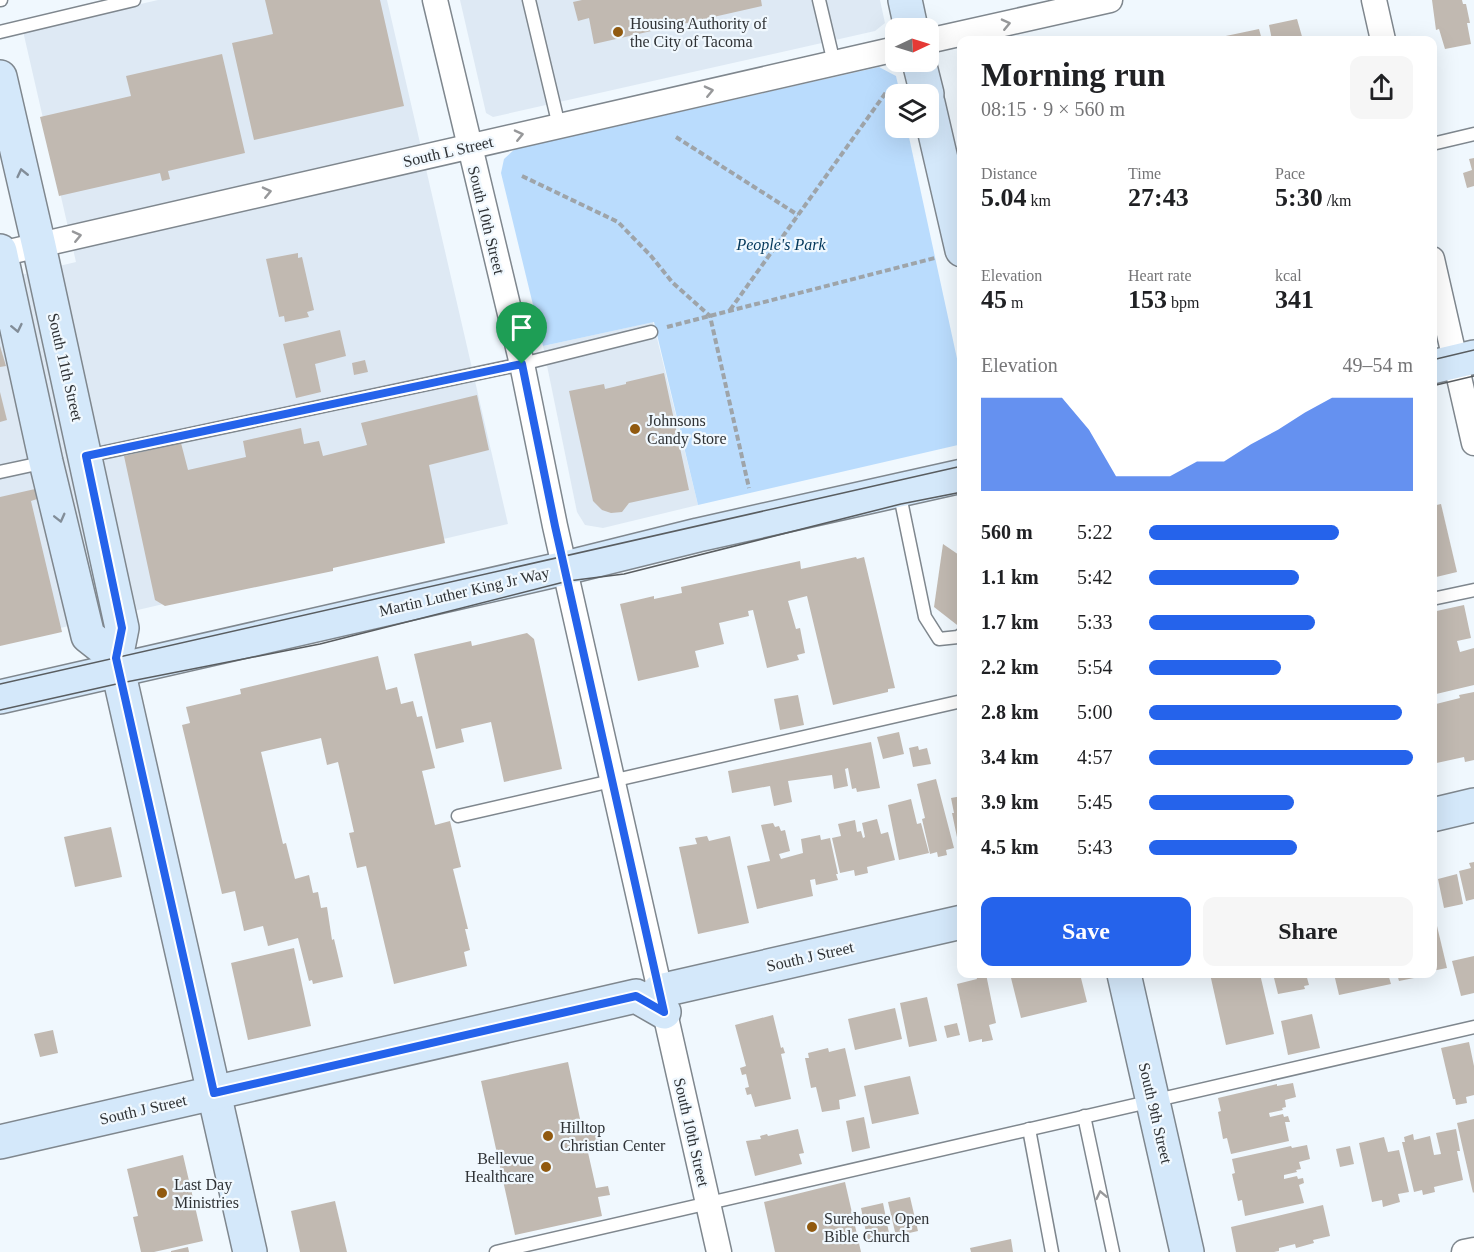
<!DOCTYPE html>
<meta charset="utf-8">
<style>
body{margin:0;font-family:"Times New Roman",serif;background:#f6f6f6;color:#202124;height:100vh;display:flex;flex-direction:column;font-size:22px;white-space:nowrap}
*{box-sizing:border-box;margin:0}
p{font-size:20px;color:#757577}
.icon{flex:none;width:33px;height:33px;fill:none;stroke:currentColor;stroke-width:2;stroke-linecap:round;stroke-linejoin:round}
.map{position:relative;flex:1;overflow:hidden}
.panel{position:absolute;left:957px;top:36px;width:480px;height:942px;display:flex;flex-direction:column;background:#fff;border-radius:12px;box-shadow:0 6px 24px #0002}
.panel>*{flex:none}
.needle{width:39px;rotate:86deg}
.buttons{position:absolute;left:885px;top:18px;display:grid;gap:12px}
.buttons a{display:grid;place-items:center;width:54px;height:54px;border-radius:12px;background:#fff;box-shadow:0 6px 24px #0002;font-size:30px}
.pin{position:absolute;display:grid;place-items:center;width:51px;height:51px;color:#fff;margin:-62px -26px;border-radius:50% 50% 50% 0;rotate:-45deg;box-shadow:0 0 6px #0007}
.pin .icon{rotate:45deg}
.round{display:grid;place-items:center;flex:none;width:63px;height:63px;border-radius:12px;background:#f6f6f6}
.headline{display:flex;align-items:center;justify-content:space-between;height:102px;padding:0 24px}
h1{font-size:33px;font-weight:600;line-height:45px}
.figures{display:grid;grid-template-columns:repeat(3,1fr);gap:9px;height:102px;padding:6px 24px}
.figures div{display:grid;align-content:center}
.figures b{font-size:26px;font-weight:600}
.figures small{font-size:16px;font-weight:400}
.figures p{font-size:16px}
.chart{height:168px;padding:12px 24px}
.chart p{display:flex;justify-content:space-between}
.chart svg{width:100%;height:108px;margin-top:6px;fill:#2563eb;opacity:.7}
.primary-button{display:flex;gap:12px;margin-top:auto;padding:12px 24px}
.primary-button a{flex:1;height:69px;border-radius:12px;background:#2563eb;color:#fff;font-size:24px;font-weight:600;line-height:69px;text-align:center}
.primary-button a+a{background:#f6f6f6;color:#202124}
ul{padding:0 24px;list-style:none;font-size:20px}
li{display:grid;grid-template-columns:96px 72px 1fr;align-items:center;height:45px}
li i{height:15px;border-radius:8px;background:#2563eb}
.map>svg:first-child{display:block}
.built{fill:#dee9f4}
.green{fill:#badcfd}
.building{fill:#c1b9b1}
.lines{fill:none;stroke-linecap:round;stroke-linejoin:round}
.lane-casing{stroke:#7f878e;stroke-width:15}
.street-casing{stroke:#7f878e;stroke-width:27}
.secondary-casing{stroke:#7f878e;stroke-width:36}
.path{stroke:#9ea4a9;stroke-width:4;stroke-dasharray:6 3;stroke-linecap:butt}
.lane{stroke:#fff;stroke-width:12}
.street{stroke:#fff;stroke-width:24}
.secondary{stroke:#d4e8fa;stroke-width:33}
.tram{stroke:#595d60;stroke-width:1.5}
.oneway{stroke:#97989a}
.oneway2{stroke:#828d98}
.route-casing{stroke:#fff;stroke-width:12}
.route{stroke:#2563eb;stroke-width:8}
.poi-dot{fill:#915a10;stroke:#f0f8fe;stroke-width:2}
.labels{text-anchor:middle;stroke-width:4.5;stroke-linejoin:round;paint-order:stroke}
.poi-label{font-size:16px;fill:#2f3235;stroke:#f0f8fe;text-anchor:start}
.street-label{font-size:16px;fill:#2f3235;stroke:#f0f8fe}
.park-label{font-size:16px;font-style:italic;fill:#01365a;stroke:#f0f8fe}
</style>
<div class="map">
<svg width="1474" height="1252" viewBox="0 0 1474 1252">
<rect width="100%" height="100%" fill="#f0f8fe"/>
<g class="built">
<path d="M158,0H387L508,524L0,642V280L76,262L23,31Z"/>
<path d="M460,0H880L885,23L875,31L493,117L486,113Z"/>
<path d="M653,322L698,505L603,528L585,525L577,512L543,346Z"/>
</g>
<path class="green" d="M879,67L896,76L900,94H896V128H907L961,377V442L958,445L698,505L654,322L543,346L501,173L504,159L515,149Z"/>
<g class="building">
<path d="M265,0H380L404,106L254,140L232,43L273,34Z"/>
<path d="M582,0H761L762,6L594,44L589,18L578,21L573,2Z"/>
<path d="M1432,0H1462L1463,4H1466L1470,23H1467L1471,44L1445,49L1439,29L1436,30Z"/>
<path d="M1297,19L1303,40H1272L1269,25Z"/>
<path d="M1259,29L1262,40H1222L1221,37Z"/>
<path d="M222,54L245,153L168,171L170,179L162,181L160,173L59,196L40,117L131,96L126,76Z"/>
<path d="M1474,158V186L1467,188L1463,173L1472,170L1469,159Z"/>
<path d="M298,253V258L302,257L314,310L307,312L309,317L285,322L284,316L279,317L266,259Z"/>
<path d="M340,330L346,356L315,364L321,392L296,398L283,344Z"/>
<path d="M0,346L6,366L0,367Z"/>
<path d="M365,360L368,372L354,375L352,363Z"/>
<path d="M664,373L689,490L629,503L622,512L611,513L602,510L593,501L569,391L604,384L605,389L626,384V382Z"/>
<path d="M0,392L7,420L0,422Z"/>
<path d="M477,395L489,450L429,465L445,543L333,568V571L165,606L155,600L124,456L181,443L188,470L246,457L243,441L301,428L304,444L319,441L323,456L367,445L361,423Z"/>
<path d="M35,489L37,499L31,501L62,632L0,646V497Z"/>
<path d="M1441,504L1457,572L1432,578V506Z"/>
<path d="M943,544L962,557L961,628L934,607Z"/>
<path d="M856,557L857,559L864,557L895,688L888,689V692L833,705L807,596L788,601L796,629L800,628L805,653L797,655L799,660L767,668L753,610L748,611L749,616L719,623L724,644L695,651L699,667L638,681L620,604L654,596V599L682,593L681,587L800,561L801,569Z"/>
<path d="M1464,605L1471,638L1457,641L1460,652L1474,648V685L1432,695V612Z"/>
<path d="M527,633L534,639L562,769L504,782L491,722L461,729L464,742L436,749L414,654L471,641L472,646Z"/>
<path d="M378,656L386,690L397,687L401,704L413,701L417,717L422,716L435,768L422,771L435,825L450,821L461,867L453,869L468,929H465L470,950L464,952L467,966L394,984L366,866L357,868L349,833L354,832L338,762L327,765L321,738L261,752L283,844L286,843L295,879L309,875L313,893L318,892L321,908L327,907L332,940L334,939L343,977L313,984L312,980L309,981L298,938L268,946L263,926L244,931L235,891L222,894L182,725L190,723L186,707L241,694L240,689Z"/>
<path d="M1474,692V760L1465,762L1464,757L1432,764V705L1460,698L1459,695Z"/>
<path d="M798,695L804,725L780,730L774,699Z"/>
<path d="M899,732L904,754L883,759L877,737Z"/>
<path d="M871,742L880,788L857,792L856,788L852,789L848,768L845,769L848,786L834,789L832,775L788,781L792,802L774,806L770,786L732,793L728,771Z"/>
<path d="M918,746L919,750L927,748L931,764L913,767L909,748Z"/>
<path d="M936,779L954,848L946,850L947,855L938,857L937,852L930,854L922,819L925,818L917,784Z"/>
<path d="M962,796V847H959L952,813H954L951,798Z"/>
<path d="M911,799L917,824L921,823L929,853L899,860L888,805Z"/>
<path d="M877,819L881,834L888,832L895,860L867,867L868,873L855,876L854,870L840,873L832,838L841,836L838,824L855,820L857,832L861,831L863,838L865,837L862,823Z"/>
<path d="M773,823L775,827L779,826L781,831L785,830L790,851L779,854L781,859L803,853L801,839L820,835L821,840L830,838L838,874H836L838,880L816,885L815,879L810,880L813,896L757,909L747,866L770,861L761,825Z"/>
<path d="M111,827L122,877L75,887L64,837Z"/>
<path d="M707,836L709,841L730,836L749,923L698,934L679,847L697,844L695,838Z"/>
<path d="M1474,862V899L1466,901L1459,871L1471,868L1469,863Z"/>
<path d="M1457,874L1463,904L1444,908L1438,879Z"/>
<path d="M1432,905L1447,968L1432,971Z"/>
<path d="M294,948L311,1026L248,1040L231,963Z"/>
<path d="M1474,956V993L1461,996L1452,961Z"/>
<path d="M986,974L996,1023L989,1025L993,1040L982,1042V1039L969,1042L957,984L977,979L976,976Z"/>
<path d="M1010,974H1080L1087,1002L1021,1018Z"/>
<path d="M1183,974H1198L1184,978Z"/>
<path d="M1210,974H1260L1274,1034L1226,1045Z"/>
<path d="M1273,974H1306L1309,985L1304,986L1305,989L1278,994Z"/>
<path d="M1334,974H1388L1391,984L1339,995Z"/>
<path d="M1397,974H1423L1424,976L1399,981Z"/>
<path d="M927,997L937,1041L909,1047L900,1003Z"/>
<path d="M895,1008L902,1039L855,1050L848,1019Z"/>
<path d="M1312,1014L1320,1048L1288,1055L1281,1021Z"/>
<path d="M773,1015L781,1048L783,1047L785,1053L781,1054L791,1099L755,1107L751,1094L747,1095L745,1088L749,1087L746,1074L742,1075L740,1068L746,1066L735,1025Z"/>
<path d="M957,1023L960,1035L947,1038L944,1026Z"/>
<path d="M53,1030L58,1053L40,1057L34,1034Z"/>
<path d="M1469,1042L1474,1066V1095L1466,1097L1467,1103L1456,1105L1455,1099H1453L1441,1048Z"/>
<path d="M828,1048L829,1052L845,1048L856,1096L839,1100L840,1109L822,1112L816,1087L811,1088L805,1058H809L808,1053Z"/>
<path d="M568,1062L583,1133L601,1129L604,1145L587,1148L596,1188L608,1186L610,1195L598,1197L602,1216L515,1235L481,1081Z"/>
<path d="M910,1076L919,1114L872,1124L864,1086Z"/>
<path d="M1293,1083L1296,1097L1285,1100L1286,1107L1282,1108L1283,1110L1269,1113L1270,1117L1283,1114L1284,1117L1288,1116L1290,1122H1285L1289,1141L1231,1154L1227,1138L1223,1139L1218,1112L1221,1111L1218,1098L1277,1084V1086Z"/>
<path d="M864,1117L870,1148L852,1152L846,1121Z"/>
<path d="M1474,1119V1192L1473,1193L1457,1123Z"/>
<path d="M798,1129L804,1153L799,1154L802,1164L755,1176L746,1141L761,1139L760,1136L767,1134L768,1136Z"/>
<path d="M1456,1129L1460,1151H1457L1463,1180L1434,1187L1435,1192L1423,1195L1422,1190L1414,1192L1402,1142H1405L1404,1137L1413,1134L1414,1140L1430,1136L1434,1155L1441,1154L1436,1133Z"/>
<path d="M1384,1137L1388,1152L1399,1150L1409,1192L1398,1194L1400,1202L1383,1207L1382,1200L1372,1202L1359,1143Z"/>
<path d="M1307,1145L1310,1159L1299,1162L1301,1169L1296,1170L1297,1172L1284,1175V1179L1297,1176L1298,1179L1303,1178L1304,1183L1299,1185L1304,1203L1245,1216L1242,1200L1238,1201L1232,1174L1235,1173L1232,1159L1291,1146L1292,1148Z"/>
<path d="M1350,1146L1354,1164L1340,1167L1336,1149Z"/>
<path d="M183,1155L203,1241L154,1252H141L133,1217L138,1216L127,1169Z"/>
<path d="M845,1182L861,1252H775L764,1202Z"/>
<path d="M910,1197L918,1231L896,1236L888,1202Z"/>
<path d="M335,1201L347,1252H300L291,1211Z"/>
<path d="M883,1203L890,1238L868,1242L861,1208Z"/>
<path d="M1323,1205L1330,1236L1313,1240L1314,1243L1296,1248L1295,1244L1279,1248V1251L1274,1252H1236L1231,1227Z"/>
<path d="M1011,1239L1013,1252H971L970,1248Z"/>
<path d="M188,1247L189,1252H171V1251Z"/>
</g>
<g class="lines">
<defs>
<g id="lane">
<path d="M0,0H1"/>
<path d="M529,0L559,126"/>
<path d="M819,0L834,63"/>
<path d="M0,32L134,0"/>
<path d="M1432,144L1474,134"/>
<path d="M87,456L522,364L651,332"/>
<path d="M0,472L46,462"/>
<path d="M899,491L925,617L939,639L958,637L962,634"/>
<path d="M1432,599L1474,590"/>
<path d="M458,816L962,701"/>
<path d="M1084,1116L1113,1252"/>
<path d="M1029,1129L1052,1252"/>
<path d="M496,1252L1474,1027"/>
</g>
<g id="street">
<path d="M435,0L522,364L555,526L719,1252"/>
<path d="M1374,0L1383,40"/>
<path d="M928,41L1110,0"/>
<path d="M0,254L896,49"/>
<path d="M1432,259L1474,443"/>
<path d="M1464,1252L1474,1250"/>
</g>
<g id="secondary">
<path d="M905,0L911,28"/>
<path d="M919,62L927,94"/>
<path d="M0,77L39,246L122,628L116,658L121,683L250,1252"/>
<path d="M928,103L962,250"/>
<path d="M0,251L46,462L88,636L116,658"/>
<path d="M1432,367L1474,357"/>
<path d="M0,697L565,568L698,535L962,476"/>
<path d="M1432,815L1474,805"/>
<path d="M1124,974L1187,1252"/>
<path d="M659,991L962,922"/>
<path d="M0,1142L636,996L664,1012"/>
</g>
</defs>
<use href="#lane" class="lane-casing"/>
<use href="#street" class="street-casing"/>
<use href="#secondary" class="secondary-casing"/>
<g class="path">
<path d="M676,137L798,215"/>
<path d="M522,176L618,222L651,256L672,282L710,316L749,488"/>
<path d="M730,310L887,91"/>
<path d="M667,327L935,258"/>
</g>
<use href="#lane" class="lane"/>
<use href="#street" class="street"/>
<use href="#secondary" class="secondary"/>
<g class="tram">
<path d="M1432,360L1474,350"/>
<path d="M1432,386L1474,376"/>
<path d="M0,684L962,466"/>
<path d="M0,710L121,683L320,644L568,581L624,574L901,504L962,492"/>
</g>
</g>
<defs><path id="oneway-chevron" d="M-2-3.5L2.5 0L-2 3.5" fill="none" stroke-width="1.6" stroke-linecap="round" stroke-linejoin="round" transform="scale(1.5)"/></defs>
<g class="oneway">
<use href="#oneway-chevron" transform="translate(1006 24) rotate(-13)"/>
<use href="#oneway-chevron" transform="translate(709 91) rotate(-13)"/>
<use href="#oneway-chevron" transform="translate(519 135) rotate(-13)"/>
<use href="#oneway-chevron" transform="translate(267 192) rotate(-13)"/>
<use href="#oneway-chevron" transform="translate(77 236) rotate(-13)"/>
<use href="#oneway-chevron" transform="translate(1101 1195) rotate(-102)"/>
</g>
<g class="oneway2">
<use href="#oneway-chevron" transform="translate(22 173) rotate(-103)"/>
<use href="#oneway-chevron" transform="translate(17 328) rotate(78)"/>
<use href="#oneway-chevron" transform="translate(60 518) rotate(76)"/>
</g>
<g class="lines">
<defs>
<path id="route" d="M522,364L555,526L664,1012L636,996L214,1093L116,658L122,628L86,456Z"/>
</defs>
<use href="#route" class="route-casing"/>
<use href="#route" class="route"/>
</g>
<g class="poi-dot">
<circle cx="618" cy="32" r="6"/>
<circle cx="635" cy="429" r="6"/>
<circle cx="548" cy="1136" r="6"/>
<circle cx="546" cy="1167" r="6"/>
<circle cx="162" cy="1193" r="6"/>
<circle cx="812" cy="1227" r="6"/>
</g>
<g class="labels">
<g class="poi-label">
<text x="630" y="29">Housing Authority of<tspan x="630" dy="18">the City of Tacoma</tspan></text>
<text x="647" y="426">Johnsons<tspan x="647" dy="18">Candy Store</tspan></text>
<text x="560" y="1133">Hilltop<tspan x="560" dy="18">Christian Center</tspan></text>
<text x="534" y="1164" text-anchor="end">Bellevue<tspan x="534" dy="18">Healthcare</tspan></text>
<text x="174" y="1190">Last Day<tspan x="174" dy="18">Ministries</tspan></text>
<text x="824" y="1224">Surehouse Open<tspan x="824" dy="18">Bible Church</tspan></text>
</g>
<g class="street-label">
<text transform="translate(448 151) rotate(-13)" y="6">South L Street</text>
<text transform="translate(487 220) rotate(76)" y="6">South 10th Street</text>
<text transform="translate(66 367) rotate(77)" y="6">South 11th Street</text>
<text transform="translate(464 591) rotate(-13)" y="6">Martin Luther King Jr Way</text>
<text transform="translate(810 956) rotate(-13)" y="6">South J Street</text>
<text transform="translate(143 1109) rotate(-13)" y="6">South J Street</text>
<text transform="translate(1156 1113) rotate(77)" y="6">South 9th Street</text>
<text transform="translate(692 1132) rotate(77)" y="6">South 10th Street</text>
</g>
<g class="park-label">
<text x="781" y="250">People's Park</text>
</g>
</g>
</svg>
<div class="buttons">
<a><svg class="needle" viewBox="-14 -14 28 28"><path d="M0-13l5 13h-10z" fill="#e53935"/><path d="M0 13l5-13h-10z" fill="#757577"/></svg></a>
<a><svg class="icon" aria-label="layers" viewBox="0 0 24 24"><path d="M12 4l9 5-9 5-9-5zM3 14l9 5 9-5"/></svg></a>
</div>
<div class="pin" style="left:522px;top:364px;background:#1e9e55"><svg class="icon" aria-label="arrive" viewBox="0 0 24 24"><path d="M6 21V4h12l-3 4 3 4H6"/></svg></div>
<section class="panel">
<div class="headline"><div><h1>Morning run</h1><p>08:15 · 9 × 560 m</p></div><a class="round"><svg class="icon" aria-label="share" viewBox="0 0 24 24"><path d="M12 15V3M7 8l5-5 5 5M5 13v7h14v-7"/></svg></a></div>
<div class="figures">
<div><p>Distance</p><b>5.04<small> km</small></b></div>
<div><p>Time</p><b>27:43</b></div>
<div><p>Pace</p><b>5:30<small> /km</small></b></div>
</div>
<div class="figures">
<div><p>Elevation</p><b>45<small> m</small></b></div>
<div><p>Heart rate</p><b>153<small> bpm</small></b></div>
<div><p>kcal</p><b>341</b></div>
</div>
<div class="chart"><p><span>Elevation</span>49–54 m</p>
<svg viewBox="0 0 160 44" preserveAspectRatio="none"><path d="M0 44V6L10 6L20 6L30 6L40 19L50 38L60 38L70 38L80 32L90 32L100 25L110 19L120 12L130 6L140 6L150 6L160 6V44z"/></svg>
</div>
<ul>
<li><b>560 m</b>5:22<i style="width:72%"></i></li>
<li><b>1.1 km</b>5:42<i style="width:57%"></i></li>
<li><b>1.7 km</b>5:33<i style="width:63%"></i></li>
<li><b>2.2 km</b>5:54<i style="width:50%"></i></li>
<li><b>2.8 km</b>5:00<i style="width:96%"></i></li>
<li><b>3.4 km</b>4:57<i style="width:100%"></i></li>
<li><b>3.9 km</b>5:45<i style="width:55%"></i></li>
<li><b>4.5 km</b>5:43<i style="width:56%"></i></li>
</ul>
<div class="primary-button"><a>Save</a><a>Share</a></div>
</section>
</div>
